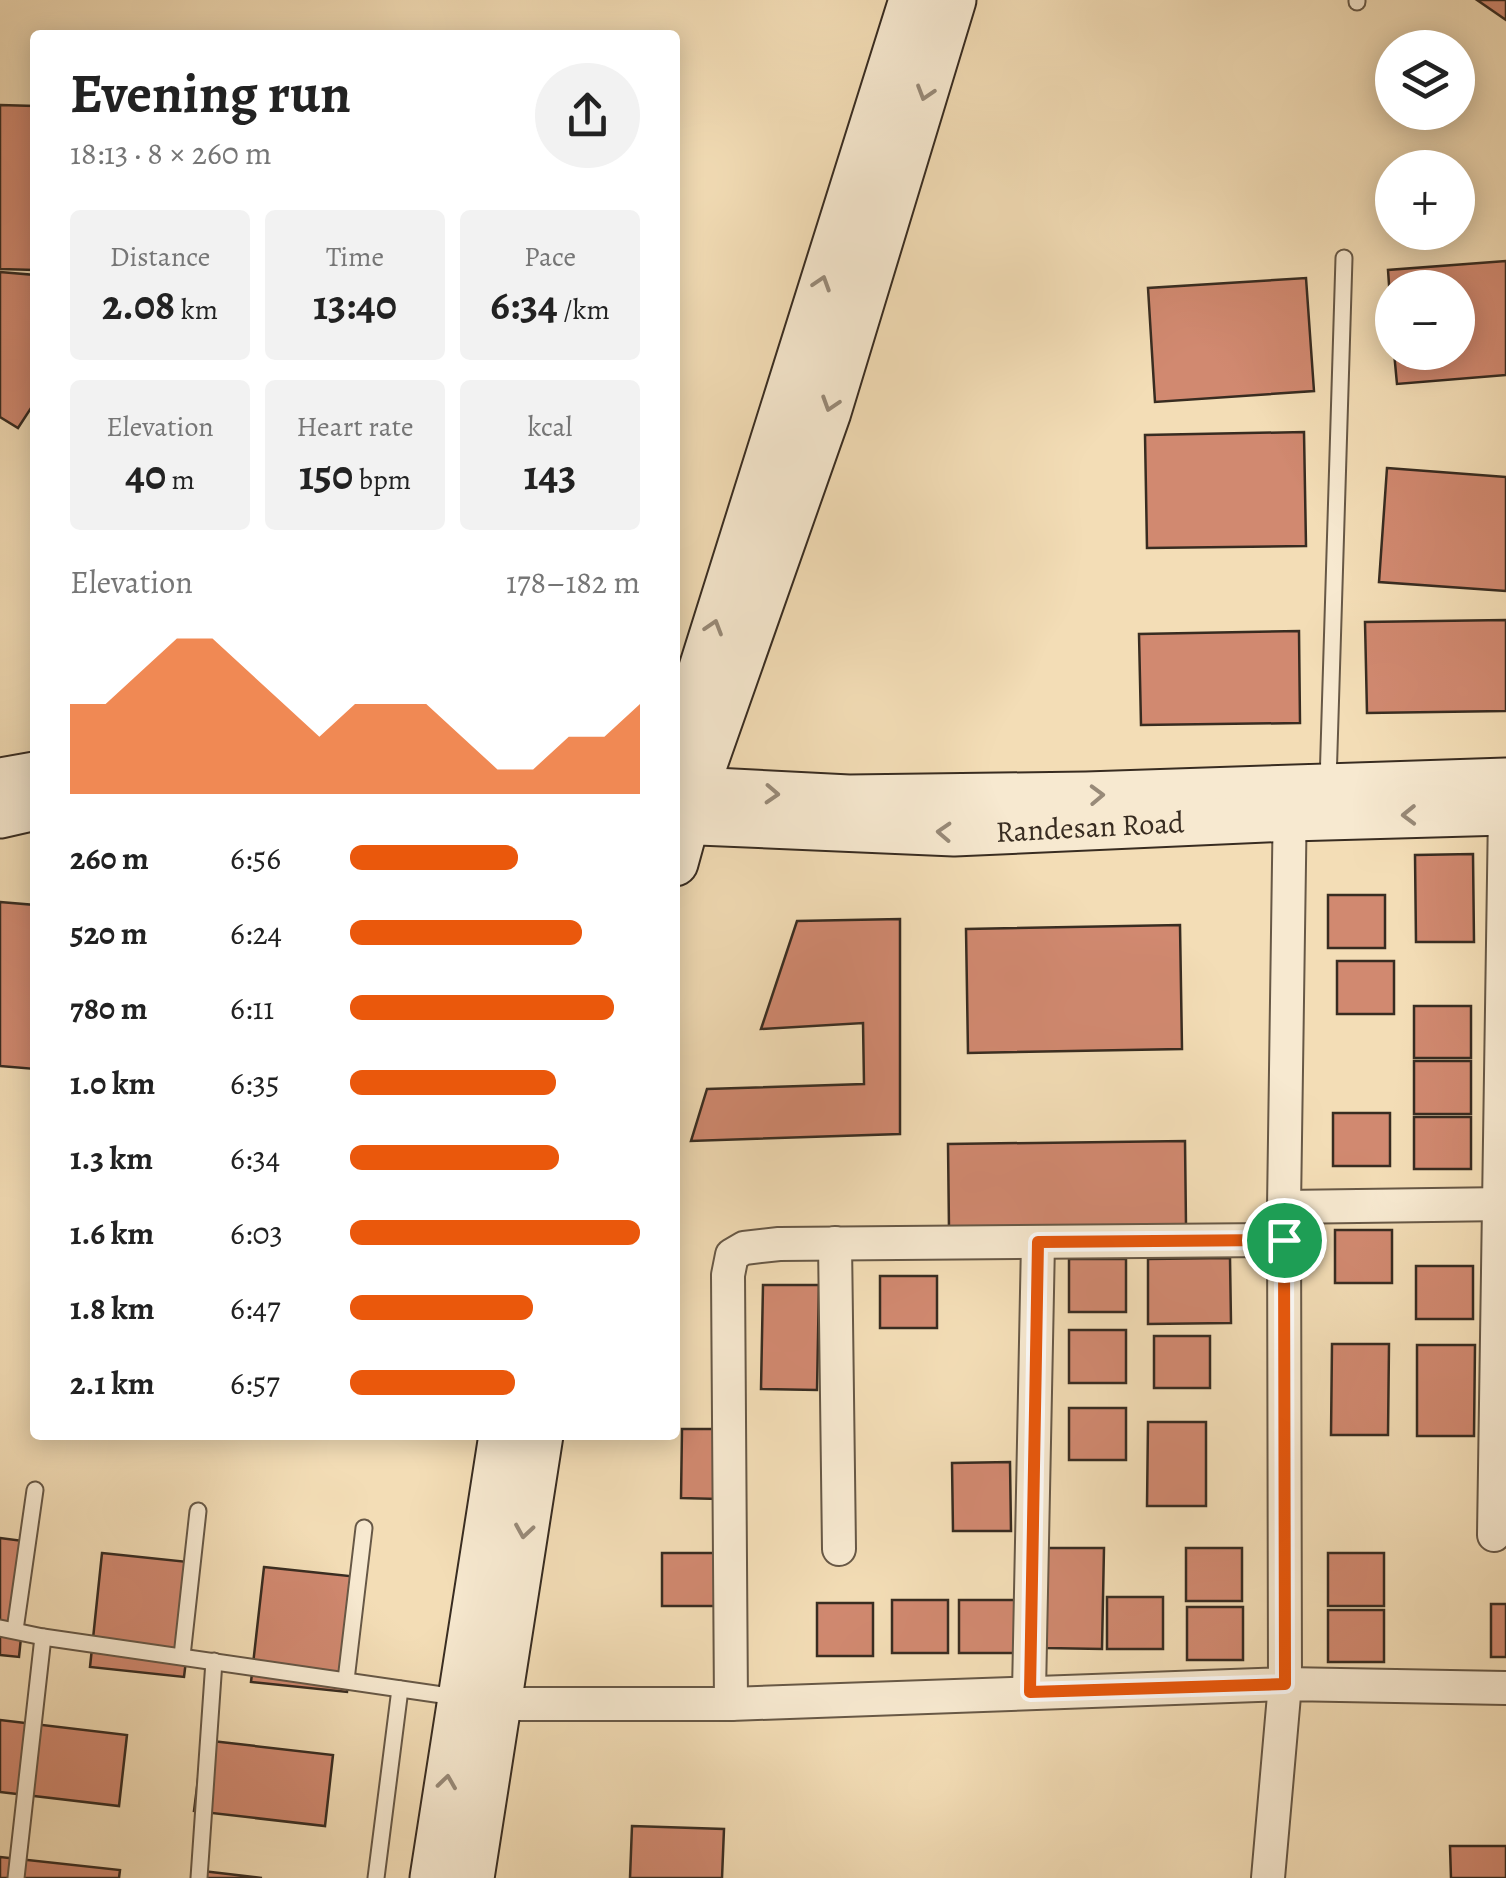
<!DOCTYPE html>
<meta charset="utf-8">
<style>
body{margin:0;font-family:Alegreya,serif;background:#f2f2f2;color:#222;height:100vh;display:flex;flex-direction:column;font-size:38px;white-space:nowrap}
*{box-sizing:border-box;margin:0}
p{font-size:32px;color:#767676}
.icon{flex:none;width:55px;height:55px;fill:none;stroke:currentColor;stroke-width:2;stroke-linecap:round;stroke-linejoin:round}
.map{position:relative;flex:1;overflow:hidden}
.drawer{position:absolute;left:30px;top:30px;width:650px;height:1410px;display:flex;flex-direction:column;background:#fff;border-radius:10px;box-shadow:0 5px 25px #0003}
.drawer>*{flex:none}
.controls{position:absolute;left:1375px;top:30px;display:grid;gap:20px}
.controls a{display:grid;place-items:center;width:100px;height:100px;border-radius:50%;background:#fff;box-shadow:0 5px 25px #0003;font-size:50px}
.pin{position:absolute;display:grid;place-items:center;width:85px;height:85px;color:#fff;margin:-42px;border:5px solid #fff;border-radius:50%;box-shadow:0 2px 10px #0007}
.round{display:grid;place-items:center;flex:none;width:105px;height:105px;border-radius:52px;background:#f2f2f2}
.head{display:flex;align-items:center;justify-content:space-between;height:170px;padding:0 40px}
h1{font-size:55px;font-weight:700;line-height:75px}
.metrics{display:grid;grid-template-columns:repeat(3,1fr);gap:15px;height:170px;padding:10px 40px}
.metrics div{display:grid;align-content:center;border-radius:10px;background:#f2f2f2;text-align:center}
.metrics b{font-size:42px;font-weight:700}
.metrics small{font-size:28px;font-weight:400}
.metrics p{font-size:28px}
.chart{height:280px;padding:20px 40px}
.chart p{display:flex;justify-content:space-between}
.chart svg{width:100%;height:180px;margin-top:10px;fill:#ea580c;opacity:.7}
ul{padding:0 40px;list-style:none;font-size:32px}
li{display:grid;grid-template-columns:160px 120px 1fr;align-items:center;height:75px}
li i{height:25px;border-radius:12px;background:#ea580c}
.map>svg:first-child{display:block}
.building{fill:#d18970;stroke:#382c21;stroke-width:2.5}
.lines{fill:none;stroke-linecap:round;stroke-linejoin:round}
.lane-casing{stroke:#675846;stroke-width:19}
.street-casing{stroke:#675846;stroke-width:36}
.secondary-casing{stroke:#382c21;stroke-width:49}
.lane{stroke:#f7e9d0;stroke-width:15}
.street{stroke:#f7e9d0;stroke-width:32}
.secondary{stroke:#f7e9d0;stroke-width:45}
.oneway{stroke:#988a78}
.route-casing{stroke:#fff;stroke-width:20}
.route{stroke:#ea580c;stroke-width:12}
.labels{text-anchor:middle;stroke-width:8;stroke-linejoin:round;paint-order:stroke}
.street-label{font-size:30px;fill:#382c21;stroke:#f7e9d0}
</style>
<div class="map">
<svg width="1506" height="1878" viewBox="0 0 1506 1878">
<rect width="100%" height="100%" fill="#f3ddb6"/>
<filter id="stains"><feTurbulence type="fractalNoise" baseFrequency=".002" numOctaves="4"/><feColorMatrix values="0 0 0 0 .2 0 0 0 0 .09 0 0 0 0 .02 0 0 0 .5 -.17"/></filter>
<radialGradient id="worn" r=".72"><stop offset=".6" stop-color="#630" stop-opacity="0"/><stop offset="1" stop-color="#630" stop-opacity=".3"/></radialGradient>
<g class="building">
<path d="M1477,0H1506V20Z"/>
<path d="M0,105L35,106V270L0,269Z"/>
<path d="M1506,261V375L1397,384L1394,352H1458V288H1392V328L1388,270Z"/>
<path d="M0,272L35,275V402L18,428L0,417Z"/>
<path d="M1306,278L1314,391L1155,402L1148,288Z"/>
<path d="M1304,432L1306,546L1147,548L1145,435Z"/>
<path d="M1387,468L1506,477V591L1379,582Z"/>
<path d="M1506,620V711L1367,713L1365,622Z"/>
<path d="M1299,631L1300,723L1141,725L1139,634Z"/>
<path d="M1473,854L1474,942H1416L1415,855Z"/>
<rect x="1328" y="895" width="57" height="53"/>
<path d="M0,902L35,905V1069L0,1066Z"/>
<path d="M900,919V1134L691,1141L707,1089L864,1084L863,1023L761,1029L797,921Z"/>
<path d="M1180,925L1182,1049L968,1053L966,929Z"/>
<rect x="1337" y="961" width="57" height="53"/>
<rect x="1414" y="1006" width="57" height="52"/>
<rect x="1414" y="1061" width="57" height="53"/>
<rect x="1333" y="1113" width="57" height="53"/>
<rect x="1414" y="1117" width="57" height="52"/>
<path d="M1185,1141L1186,1226L949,1229L948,1144Z"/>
<rect x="1335" y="1230" width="57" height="53"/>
<path d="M1230,1258L1231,1323L1148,1324V1259Z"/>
<rect x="1069" y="1259" width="57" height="53"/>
<rect x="1416" y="1266" width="57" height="53"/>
<rect x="880" y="1276" width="57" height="52"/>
<path d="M763,1285H819L817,1390L761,1389Z"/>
<rect x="1069" y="1330" width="57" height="53"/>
<rect x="1154" y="1336" width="56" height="52"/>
<path d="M1332,1344H1389L1388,1435H1331Z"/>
<path d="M1417,1345H1475L1474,1436H1417Z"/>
<rect x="1069" y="1408" width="57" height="52"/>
<path d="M1148,1422H1206V1506H1147Z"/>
<path d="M682,1429H720L719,1499L681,1498Z"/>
<path d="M1010,1462L1011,1531H953L952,1463Z"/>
<path d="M0,1538L31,1542L19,1657L0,1655Z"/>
<path d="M1047,1548H1104L1102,1649L1046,1648Z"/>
<rect x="1186" y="1548" width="56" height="53"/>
<path d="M102,1553L198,1563L184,1677L90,1667Z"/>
<rect x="662" y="1553" width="57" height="53"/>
<rect x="1328" y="1553" width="56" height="53"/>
<path d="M264,1567L359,1577L347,1692L251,1682Z"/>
<rect x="1107" y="1597" width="56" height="52"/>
<rect x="892" y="1600" width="56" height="53"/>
<rect x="959" y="1600" width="56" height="53"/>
<rect x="817" y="1603" width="56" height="53"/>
<rect x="1491" y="1604" width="15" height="53"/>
<rect x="1187" y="1607" width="56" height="53"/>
<rect x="1328" y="1610" width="56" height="52"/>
<path d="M0,1720L127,1735L119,1806L0,1792Z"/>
<path d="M203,1740L333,1755L325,1826L194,1811Z"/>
<path d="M632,1826L724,1829L722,1878H630Z"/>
<path d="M1450,1846H1506V1878H1451Z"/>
<path d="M0,1857L120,1870L119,1878H0Z"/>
<path d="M194,1870L262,1878H193Z"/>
</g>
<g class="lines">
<defs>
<g id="lane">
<path d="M1357,0V2"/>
<path d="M1328,783L1344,258"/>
<path d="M0,1628L43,1637L456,1697"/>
<path d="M15,1630L35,1490"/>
<path d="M182,1656L198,1511"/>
<path d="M346,1680L364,1528"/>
<path d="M16,1878L43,1637"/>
<path d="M199,1878L214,1661"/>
<path d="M376,1878L400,1689"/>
</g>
<g id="street">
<path d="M1284,1207L1506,1204"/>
<path d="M835,1243L839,1549"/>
<path d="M1494,1535L1505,812"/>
<path d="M1029,1692L1038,1242"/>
<path d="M496,1704H731L1285,1684L1284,1207L1290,795"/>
<path d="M731,1704L728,1275L732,1255L744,1248L779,1244L1284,1240"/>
<path d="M1268,1878L1285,1684L1506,1688"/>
</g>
<g id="secondary">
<path d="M675,754L912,0"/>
<path d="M0,781L35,775"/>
<path d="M675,789L849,798L1086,795L1506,781"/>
<path d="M0,815L35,807"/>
<path d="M675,821L954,833L1290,818L1506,812"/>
<path d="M675,863L695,790L828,412L953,0"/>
<path d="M433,1878L502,1435"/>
<path d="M471,1878L540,1435"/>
</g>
</defs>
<use href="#lane" class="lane-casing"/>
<use href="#street" class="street-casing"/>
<use href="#secondary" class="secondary-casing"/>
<use href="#lane" class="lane"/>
<use href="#street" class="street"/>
<use href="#secondary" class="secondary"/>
</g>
<defs><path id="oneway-chevron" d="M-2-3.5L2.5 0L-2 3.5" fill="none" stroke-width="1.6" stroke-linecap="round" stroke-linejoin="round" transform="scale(2.5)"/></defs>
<g class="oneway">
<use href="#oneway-chevron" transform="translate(925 93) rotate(107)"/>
<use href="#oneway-chevron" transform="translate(822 283) rotate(-72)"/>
<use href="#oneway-chevron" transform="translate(830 404) rotate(108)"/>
<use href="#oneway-chevron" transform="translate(714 627) rotate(-73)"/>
<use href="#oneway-chevron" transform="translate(772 794) rotate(3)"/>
<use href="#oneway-chevron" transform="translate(1097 795) rotate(-2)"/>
<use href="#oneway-chevron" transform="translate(1409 815) rotate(179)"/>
<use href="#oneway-chevron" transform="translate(944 832) rotate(-177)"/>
<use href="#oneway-chevron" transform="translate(524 1531) rotate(99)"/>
<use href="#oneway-chevron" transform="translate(447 1782) rotate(-82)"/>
</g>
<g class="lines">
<defs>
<path id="route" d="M1284,1240L1285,1684L1030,1692L1038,1242Z"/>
</defs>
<use href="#route" class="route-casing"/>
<use href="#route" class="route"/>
</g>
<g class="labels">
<g class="street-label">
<text transform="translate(1090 827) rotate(-3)" y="10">Randesan Road</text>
</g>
</g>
<rect width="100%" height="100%" filter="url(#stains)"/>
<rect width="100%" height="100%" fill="url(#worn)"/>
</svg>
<div class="controls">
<a><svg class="icon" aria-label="layers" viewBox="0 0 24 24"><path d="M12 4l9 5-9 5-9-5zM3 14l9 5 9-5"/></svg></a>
<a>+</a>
<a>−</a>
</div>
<div class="pin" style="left:1284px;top:1240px;background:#1e9e55"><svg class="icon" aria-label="arrive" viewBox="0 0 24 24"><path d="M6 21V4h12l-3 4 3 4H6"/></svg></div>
<section class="drawer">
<div class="head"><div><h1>Evening run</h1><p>18:13 · 8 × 260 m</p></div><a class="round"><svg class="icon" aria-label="share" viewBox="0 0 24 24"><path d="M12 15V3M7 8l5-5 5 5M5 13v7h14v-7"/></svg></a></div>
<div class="metrics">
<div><p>Distance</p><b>2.08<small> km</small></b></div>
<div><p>Time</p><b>13:40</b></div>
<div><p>Pace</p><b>6:34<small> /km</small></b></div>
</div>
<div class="metrics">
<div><p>Elevation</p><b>40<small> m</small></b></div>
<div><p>Heart rate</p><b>150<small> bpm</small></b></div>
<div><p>kcal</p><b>143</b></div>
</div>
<div class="chart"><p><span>Elevation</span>178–182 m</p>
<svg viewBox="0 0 160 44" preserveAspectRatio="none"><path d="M0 44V22L10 22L20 14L30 6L40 6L50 14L60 22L70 30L80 22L90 22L100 22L110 30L120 38L130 38L140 30L150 30L160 22V44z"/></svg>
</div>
<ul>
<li><b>260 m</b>6:56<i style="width:58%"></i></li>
<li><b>520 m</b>6:24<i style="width:80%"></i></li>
<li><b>780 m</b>6:11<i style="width:91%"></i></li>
<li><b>1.0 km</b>6:35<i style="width:71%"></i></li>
<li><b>1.3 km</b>6:34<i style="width:72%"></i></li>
<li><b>1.6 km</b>6:03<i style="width:100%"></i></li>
<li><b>1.8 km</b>6:47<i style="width:63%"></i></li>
<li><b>2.1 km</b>6:57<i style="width:57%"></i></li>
</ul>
</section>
</div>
